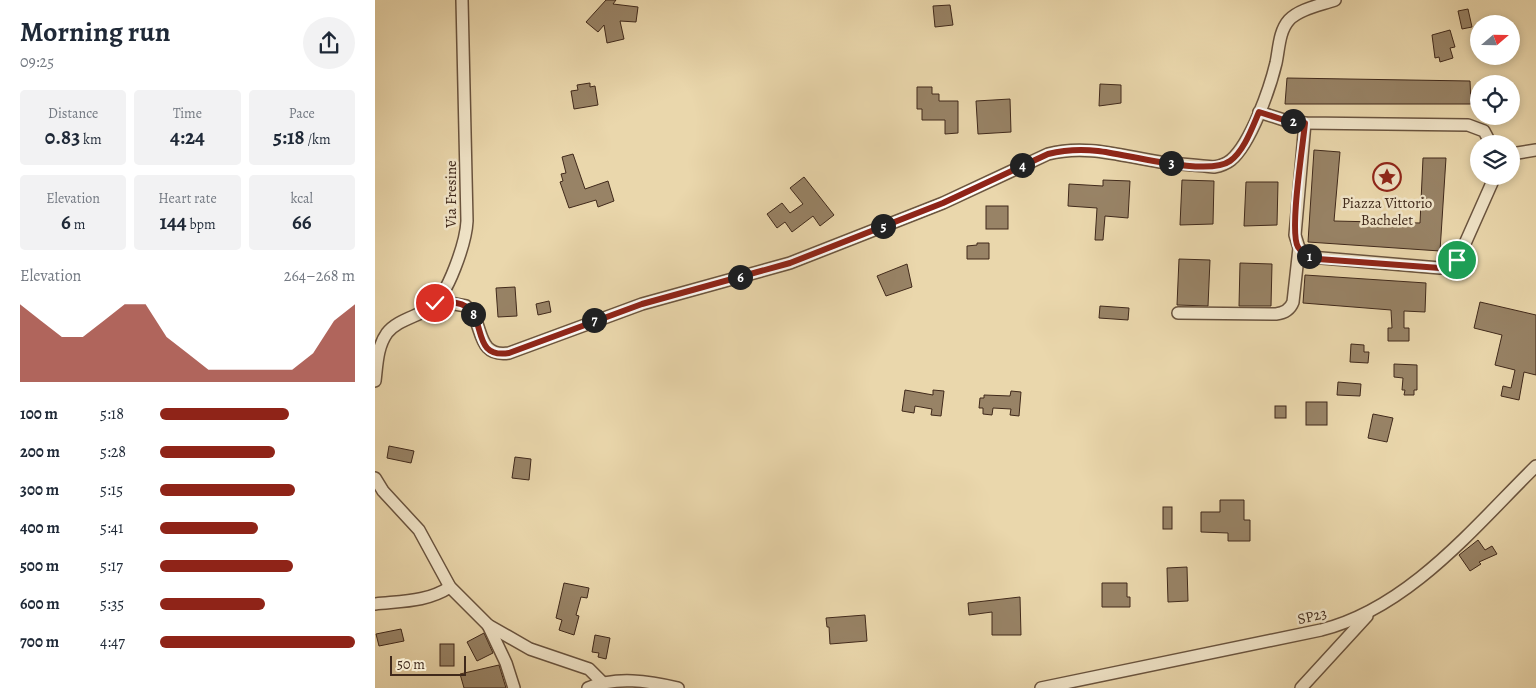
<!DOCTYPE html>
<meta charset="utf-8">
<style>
body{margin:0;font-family:Alegreya,serif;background:#f2f2f3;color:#1f2937;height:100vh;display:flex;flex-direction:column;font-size:19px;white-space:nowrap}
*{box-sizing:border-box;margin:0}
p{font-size:16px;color:#747a83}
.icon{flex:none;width:28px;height:28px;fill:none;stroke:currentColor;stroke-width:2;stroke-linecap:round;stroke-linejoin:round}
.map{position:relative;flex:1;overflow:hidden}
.details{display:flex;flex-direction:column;background:#fff;width:375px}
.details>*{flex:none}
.needle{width:32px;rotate:70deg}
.tools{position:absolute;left:1095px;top:15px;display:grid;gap:10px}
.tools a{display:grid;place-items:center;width:50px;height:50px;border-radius:50%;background:#fff;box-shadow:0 2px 8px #0003;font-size:25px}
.scale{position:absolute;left:15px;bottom:12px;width:76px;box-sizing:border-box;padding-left:5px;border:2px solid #40291b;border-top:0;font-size:14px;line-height:18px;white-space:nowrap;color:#40291b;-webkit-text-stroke:4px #f1e5c9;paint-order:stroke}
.pin{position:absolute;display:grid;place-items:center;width:42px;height:42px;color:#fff;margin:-21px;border:2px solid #fff;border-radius:50%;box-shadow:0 1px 5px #0007}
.km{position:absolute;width:25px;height:25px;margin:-12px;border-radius:50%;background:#222;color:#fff;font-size:14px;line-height:25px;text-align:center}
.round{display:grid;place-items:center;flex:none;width:52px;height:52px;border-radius:26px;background:#f2f2f3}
.head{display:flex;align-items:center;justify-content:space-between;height:85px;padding:0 20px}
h1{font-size:28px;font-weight:700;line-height:38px}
.metrics{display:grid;grid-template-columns:repeat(3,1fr);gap:8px;height:85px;padding:5px 20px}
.metrics div{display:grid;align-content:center;border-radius:5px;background:#f2f2f3;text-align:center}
.metrics b{font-size:21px;font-weight:700}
.metrics small{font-size:14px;font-weight:400}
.metrics p{font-size:14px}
.chart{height:140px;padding:10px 20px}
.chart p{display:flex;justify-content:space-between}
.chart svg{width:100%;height:90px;margin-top:5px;fill:#8f2418;opacity:.7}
ul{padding:0 20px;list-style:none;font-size:16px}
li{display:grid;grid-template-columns:80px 60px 1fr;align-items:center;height:38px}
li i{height:12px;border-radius:6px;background:#8f2418}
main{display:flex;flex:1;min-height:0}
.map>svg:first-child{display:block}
.building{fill:#988366;stroke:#40291b}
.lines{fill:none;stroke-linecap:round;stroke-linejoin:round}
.minor-casing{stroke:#6a543f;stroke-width:14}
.minor{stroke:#f1e5c9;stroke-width:11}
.route-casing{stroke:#fff;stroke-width:10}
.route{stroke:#8f2418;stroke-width:6}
.labels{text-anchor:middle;stroke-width:5;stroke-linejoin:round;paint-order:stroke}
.street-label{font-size:15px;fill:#40291b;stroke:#f1e5c9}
.poi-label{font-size:15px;fill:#40291b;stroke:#f1e5c9}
</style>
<main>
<section class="details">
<div class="head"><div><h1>Morning run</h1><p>09:25</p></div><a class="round"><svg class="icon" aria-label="share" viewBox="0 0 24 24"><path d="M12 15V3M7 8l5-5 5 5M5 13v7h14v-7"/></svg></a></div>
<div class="metrics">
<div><p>Distance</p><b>0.83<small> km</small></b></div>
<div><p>Time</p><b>4:24</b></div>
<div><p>Pace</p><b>5:18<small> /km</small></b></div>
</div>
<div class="metrics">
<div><p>Elevation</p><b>6<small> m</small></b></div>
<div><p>Heart rate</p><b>144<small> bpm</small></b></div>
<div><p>kcal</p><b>66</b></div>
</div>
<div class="chart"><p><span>Elevation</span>264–268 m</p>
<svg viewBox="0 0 160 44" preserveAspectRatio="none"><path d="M0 44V6L10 14L20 22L30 22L40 14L50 6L60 6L70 22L80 30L90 38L100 38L110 38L120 38L130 38L140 30L150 14L160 6V44z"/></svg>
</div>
<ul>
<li><b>100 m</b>5:18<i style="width:66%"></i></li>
<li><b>200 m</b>5:28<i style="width:59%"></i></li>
<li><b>300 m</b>5:15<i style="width:69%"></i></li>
<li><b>400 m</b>5:41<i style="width:50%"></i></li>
<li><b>500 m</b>5:17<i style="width:68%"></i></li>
<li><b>600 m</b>5:35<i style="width:54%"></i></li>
<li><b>700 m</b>4:47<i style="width:100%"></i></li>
</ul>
</section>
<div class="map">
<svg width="1161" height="688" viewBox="0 0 1161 688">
<rect width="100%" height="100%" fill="#ead7ac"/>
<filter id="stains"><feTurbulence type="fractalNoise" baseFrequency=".004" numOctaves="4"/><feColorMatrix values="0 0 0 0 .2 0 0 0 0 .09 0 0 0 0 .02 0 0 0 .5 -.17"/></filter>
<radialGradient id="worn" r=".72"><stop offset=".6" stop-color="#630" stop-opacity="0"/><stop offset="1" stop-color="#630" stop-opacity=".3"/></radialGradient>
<g class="building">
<path d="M231,0H241L238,4L263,7L261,22L245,21L249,39L232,43L229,25L223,32L211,22Z"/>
<path d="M575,5L578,25L560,27L558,6Z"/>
<path d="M1093,9L1097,27L1087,29L1083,11Z"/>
<path d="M1075,30L1080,47L1075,48L1078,58L1065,62L1064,57L1060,58L1057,35Z"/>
<path d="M912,78L1095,81L1096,104H910Z"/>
<path d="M215,83V87L220,86L223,105L199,109L196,91L203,90L202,85Z"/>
<path d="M725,84L746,85V103L724,106Z"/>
<path d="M542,87H557V94H564V101H583V133L570,134V120H547V109H542Z"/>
<path d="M635,99L636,132L603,134L601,101Z"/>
<path d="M939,150L965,152L959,221L1045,223L1048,158H1071L1065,251L933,242Z"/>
<path d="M198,154L210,189L233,181L239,201L223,207L221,200L194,208L185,182L188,181L186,174L191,173L187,157Z"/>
<path d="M429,177L459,215L445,226L438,216L417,232L410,222L402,228L392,214L407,203L415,213L428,204L415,188Z"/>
<path d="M728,180L755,181L753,218L730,216L728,240H720L722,208L693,206L694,184L728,186Z"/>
<path d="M807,180L839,181L838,224L805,225Z"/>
<path d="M871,182H903L902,225L869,226Z"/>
<rect x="611" y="206" width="22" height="23"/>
<path d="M602,243H614V259H592V246L602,245Z"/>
<path d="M804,259L835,260L833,306L802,305Z"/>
<path d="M865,263L897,264L896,306H864Z"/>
<path d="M532,264L537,287L511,296L502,276Z"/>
<path d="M930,275L1051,283L1050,312L1029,311V328H1034V341H1013V328H1017L1016,310L928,303Z"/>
<path d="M140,287L142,316L123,317L121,288Z"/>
<path d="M174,301L176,312L163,315L161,304Z"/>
<path d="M1105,302L1161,315V375L1149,372L1144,400L1126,396L1128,386L1136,388L1140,370L1120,365L1127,335L1099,328Z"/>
<path d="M725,306L754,308L753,320L724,318Z"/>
<path d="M976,344L989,345V352H994L993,363L975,362Z"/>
<path d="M1019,364L1042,365V390H1039V395H1029L1030,390H1027L1028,378L1019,377Z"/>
<path d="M963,382L986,384L985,396L962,395Z"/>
<path d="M530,390L558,395V390L569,391L566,416L556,415L557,409L540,406L539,413L527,411Z"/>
<path d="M636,391L646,392L644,416L635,415L636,409L618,408L617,415L608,414V408H604L605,398H609V395L635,396Z"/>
<rect x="931" y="402" width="21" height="23"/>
<rect x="900" y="406" width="11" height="12"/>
<path d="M998,414L1018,418L1012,442L993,438Z"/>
<path d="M14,446L39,451L36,463L12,458Z"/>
<path d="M140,457L156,459L154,480L137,478Z"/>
<path d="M845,500H869V520H875V541H853V533L826,532V512H845Z"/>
<rect x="788" y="507" width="9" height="22"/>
<path d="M1103,540L1110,550L1117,546L1122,554L1104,562L1106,564L1095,571L1084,555Z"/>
<path d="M812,567L813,601L793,602L792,568Z"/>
<path d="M189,583L214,588L212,598L206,597L201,615L204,616L199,635L184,630L187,620L181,618Z"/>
<path d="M727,583H752V597H755V607H727Z"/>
<path d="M645,597L646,635H617V612L594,615L593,603Z"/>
<path d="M490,615L492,641L455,644L454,627H452L451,618Z"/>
<path d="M26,629L29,641L4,646L1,634Z"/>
<path d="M109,633L118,653L102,661L92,642Z"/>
<path d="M220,635L235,638L231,659L223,657L224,653L217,652Z"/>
<rect x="65" y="644" width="14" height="22"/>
<path d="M124,665L131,688H89L85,674Z"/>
</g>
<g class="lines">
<defs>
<g id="minor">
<path d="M884,112L909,120L930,123L1093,125L1109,131L1116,144"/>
<path d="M930,123L920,235L924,248L935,257L1065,268L1077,266L1084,257L1120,176"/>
<path d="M1136,154L1161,150"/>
<path d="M63,301L91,306C110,321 99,358 134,353L267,304L415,263L568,203L673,154C711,144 747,156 785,162C803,164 821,165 839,167C845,166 851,164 856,160C876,143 895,88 901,63C904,49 904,31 914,20C924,9 946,5 960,0"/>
<path d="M803,313L901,314C909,313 915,310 918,302L924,248"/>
<path d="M0,381C2,365 2,347 12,333C22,320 41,317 55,308C73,296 91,242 92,221L87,0"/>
<path d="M0,478L8,491L44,530L75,587L113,625L155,649L214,669L228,683"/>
<path d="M0,604C27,601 52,602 75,587"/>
<path d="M113,625L131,663L139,688"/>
<path d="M213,688C241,676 274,681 303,688"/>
<path d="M666,688L946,630C1034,608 1099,527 1161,466"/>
<path d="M926,688L992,616"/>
</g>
</defs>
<use href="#minor" class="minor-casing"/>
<use href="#minor" class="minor"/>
</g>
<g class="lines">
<defs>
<path id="route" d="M60,303L63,301C71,302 82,301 90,306C112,318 96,359 134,353L267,304L415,263L568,203L673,154C689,150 706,149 723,151C751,154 833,177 855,161C869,151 877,128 884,112L909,120L930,123C928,145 914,232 923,247C928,255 935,257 943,259L1065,268L1077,266L1082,260"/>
</defs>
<use href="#route" class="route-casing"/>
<use href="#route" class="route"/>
</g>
<defs>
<symbol id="sight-ring" viewBox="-11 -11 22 22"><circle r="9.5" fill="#f1e5c9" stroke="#8f2418" stroke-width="1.5"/><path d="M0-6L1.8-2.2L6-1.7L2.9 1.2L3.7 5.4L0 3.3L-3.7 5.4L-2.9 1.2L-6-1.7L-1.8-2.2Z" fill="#8f2418"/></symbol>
</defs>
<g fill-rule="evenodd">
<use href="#sight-ring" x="996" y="161" width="32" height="32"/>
</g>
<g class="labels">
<g class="street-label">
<text transform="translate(76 194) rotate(-90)" y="5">Via Fresine</text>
<text transform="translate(937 616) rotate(-13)" y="5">SP23</text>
</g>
<g class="poi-label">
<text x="1012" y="208">Piazza Vittorio<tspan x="1012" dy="17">Bachelet</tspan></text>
</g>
</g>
<rect width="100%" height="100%" filter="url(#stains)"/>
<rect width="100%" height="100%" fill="url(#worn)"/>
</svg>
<div class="tools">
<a><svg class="needle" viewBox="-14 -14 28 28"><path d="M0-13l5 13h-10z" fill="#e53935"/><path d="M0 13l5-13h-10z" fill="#747a83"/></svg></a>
<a><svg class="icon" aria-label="locate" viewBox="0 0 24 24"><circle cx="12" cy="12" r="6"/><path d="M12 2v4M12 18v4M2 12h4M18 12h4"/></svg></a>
<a><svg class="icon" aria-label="layers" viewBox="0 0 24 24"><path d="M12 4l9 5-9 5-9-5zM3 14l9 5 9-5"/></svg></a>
</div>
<div class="scale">50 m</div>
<div class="pin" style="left:1082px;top:260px;background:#1e9e55"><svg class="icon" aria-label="arrive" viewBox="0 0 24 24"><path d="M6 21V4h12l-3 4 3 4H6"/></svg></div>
<div class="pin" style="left:60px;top:303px;background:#d93025"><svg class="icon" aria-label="check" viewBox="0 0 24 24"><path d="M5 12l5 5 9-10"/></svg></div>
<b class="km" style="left:934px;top:256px">1</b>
<b class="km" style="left:918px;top:121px">2</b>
<b class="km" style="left:796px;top:163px">3</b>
<b class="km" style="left:647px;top:165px">4</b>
<b class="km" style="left:508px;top:226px">5</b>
<b class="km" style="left:365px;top:277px">6</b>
<b class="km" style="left:219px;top:320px">7</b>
<b class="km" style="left:98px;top:314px">8</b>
</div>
</main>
